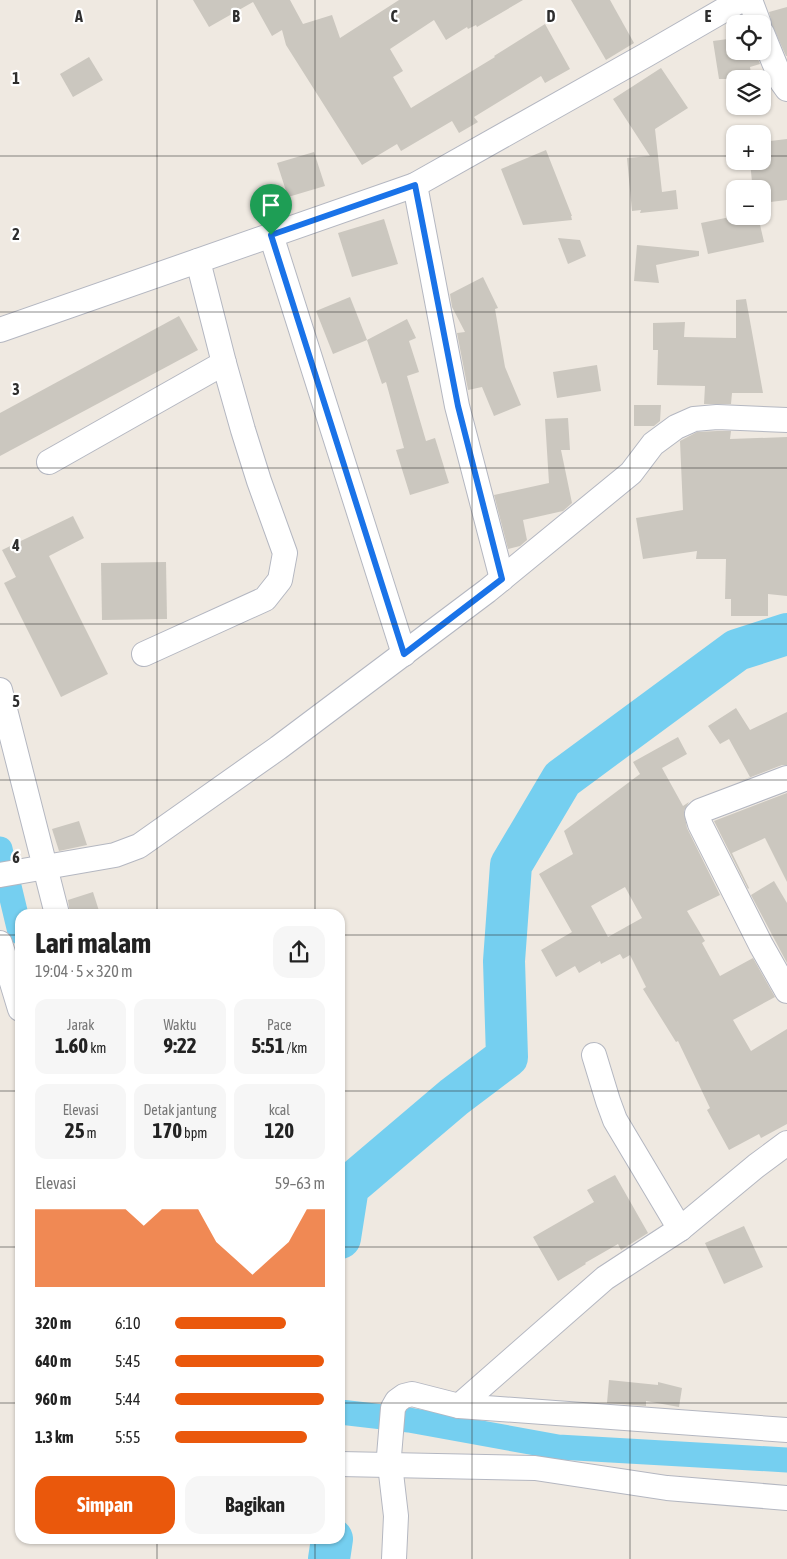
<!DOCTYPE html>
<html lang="id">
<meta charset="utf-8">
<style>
body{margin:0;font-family:"Asap Condensed",sans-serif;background:#f6f6f6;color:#222;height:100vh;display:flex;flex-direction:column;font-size:19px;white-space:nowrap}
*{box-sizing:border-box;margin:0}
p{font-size:16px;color:#767676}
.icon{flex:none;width:28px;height:28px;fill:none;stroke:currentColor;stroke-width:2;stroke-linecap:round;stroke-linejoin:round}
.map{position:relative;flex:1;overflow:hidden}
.panel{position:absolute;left:15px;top:909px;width:330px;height:635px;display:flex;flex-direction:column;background:#fff;border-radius:15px;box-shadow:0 1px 4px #0004}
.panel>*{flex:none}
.tools{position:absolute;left:726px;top:15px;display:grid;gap:10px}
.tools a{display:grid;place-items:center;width:45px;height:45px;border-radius:10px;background:#fff;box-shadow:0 1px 4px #0004;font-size:25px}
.pin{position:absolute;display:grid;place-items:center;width:42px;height:42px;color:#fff;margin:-51px -21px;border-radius:50% 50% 50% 0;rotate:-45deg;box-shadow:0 0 5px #0007}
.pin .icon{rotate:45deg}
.round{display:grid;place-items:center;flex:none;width:52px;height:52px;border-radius:15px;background:#f6f6f6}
.headline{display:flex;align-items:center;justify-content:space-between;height:85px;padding:0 20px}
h1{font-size:28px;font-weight:700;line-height:38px}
.stats{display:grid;grid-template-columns:repeat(3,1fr);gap:8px;height:85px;padding:5px 20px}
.stats div{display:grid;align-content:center;border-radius:12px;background:#f6f6f6;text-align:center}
.stats b{font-size:21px;font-weight:700}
.stats small{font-size:14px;font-weight:400}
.stats p{font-size:14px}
.chart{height:140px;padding:10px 20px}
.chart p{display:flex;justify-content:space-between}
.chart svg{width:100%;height:90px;margin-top:5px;fill:#ea580c;opacity:.7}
.primary-button{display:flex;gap:10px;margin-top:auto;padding:10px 20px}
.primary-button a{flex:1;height:58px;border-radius:15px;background:#ea580c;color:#fff;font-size:20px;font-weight:700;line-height:58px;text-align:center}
.primary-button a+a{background:#f6f6f6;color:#222}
ul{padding:0 20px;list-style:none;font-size:16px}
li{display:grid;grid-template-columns:80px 60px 1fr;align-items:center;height:38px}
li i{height:12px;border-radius:6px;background:#ea580c}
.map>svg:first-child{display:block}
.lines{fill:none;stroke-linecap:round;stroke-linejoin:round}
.canal{stroke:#75cff0;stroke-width:25}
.river{stroke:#75cff0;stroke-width:42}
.building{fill:#cbc7bf;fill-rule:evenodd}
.minor-casing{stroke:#b4b7c1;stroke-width:26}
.minor{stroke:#fff;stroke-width:24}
.route-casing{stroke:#fff;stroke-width:10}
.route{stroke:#1a73e8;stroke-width:6}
.grid{fill:none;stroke:#2e2e2e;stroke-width:1;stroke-opacity:0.55}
.grid-label{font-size:16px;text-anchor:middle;font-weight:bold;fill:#2e2e2e;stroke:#fff;stroke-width:4.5;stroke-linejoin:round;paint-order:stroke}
</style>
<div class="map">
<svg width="787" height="1559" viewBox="0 0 787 1559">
<rect width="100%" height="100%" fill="#efe9e1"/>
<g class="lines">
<g class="canal">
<path d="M0,849L20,932"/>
<path d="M340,1412L409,1420L558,1447L787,1460"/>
</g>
<g class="river">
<path d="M340,1238L348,1187L454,1097L507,1057L504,961L511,865L562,779L737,650L787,634"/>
<path d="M329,1559L332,1539"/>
</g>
</g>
<g class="building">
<path d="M193,0H290L303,24L332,15L340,38L399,0H523L477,27L476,25L468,29L467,27L446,40L434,20L390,49L403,71L393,77L411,108L495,57L494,56L545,24L570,69L545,83L541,76L474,117L478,122L459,133L452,121L401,151L397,144L362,165L286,45L282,30L272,36L253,2L209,27Z"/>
<path d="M571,0H610L634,43L606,60Z"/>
<path d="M787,7V56H786L772,25L769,12Z"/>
<path d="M735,38V51H755L760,64L750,67L752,79H719L713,41Z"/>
<path d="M89,57L103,80L73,97L60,74Z"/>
<path d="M661,68L688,108L655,129L662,192L676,190L678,209L640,213L641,210L632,211L627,158L650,156L613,99Z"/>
<path d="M787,139V200L762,203V189H751L750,182H752L750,161H762V142Z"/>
<path d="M546,150L572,216H571L572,220L523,225L501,169Z"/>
<path d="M314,152L325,186L288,197L277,163Z"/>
<path d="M735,216H758L764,242L708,254L701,223Z"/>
<path d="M384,219L398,264L352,277L338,233Z"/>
<path d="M558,238L580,240L586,256L568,264Z"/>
<path d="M637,245L699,251V256L656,265L659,283L634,281Z"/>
<path d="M483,277L498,308L495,309L505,367L521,405L494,416L482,387L468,390L457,333L465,332L452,307L450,294Z"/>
<path d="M350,297L367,340L333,354L316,311Z"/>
<path d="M746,299L763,393H732L731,404H704L705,386L657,385L658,350H653V323L685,322L684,337L736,338V300Z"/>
<path d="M179,316L198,350L0,456V413Z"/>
<path d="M407,319L416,338L409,341L419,372L407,376L426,441L435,438L449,483L410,495L396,450L404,448L386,382L382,384L367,340Z"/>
<path d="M597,365L601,391L557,398L553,372Z"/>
<path d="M634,405H661L660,421L654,426H634Z"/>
<path d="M568,418L570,450H561L572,503L563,511L523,520L527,540L520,546L508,549L494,495L549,483L545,419Z"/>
<path d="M717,431H731L730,439L787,437V596L768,594V616H731V599H725L726,559H696L697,551L643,559L636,518L683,510L680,441L697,432Z"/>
<path d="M73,516L84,538L49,556L108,674L61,697L4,583L16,577L2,550Z"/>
<path d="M166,562L167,619L102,620L101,563Z"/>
<path d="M736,708L750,730L787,712V765H782L738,782L750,777L729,739L720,744L708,726Z"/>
<path d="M678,737L687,754L662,768L683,806L689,802L684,811L687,828L720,895L687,911L705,941L702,943L720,976L753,958L775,997L733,1020L751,1051L787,1029V1124L761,1138L759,1134L729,1150L707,1110L710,1108L678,1041L676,1042L643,989L646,987L630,955L623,959L620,954L601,964L600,961L579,973L575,966L556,977L541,950L572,932L539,874L573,854L564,831L640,774L633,762ZM625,887L642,918L608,937L591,906Z"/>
<path d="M787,793V882L765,838L732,853L749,888L748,889L714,821Z"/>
<path d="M79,821L87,845L59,851L52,829Z"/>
<path d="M774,881L787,903V963L751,895Z"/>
<path d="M93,892L100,914H70L68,900Z"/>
<path d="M615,1175L648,1233L621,1250L618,1244L585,1263L586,1264L558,1281L533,1237L594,1202L587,1190Z"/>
<path d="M744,1226L763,1267L724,1284L705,1243Z"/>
<path d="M609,1380L658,1385V1382L682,1388L679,1407L646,1401V1406L607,1403Z"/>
</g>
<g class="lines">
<defs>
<g id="minor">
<path d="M750,0L759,24"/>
<path d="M762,33L782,82L787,89"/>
<path d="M415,185L457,406L502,579"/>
<path d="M271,235L404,654"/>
<path d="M0,330L415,185L646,55L741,0"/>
<path d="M49,462L224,363"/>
<path d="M144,654L265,599L280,580L285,553L259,481L243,430L224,363L198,261"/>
<path d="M0,690L57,914"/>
<path d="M787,778L700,811L697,814L700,824L761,945L787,991"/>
<path d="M0,875L115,855L139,846L278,748L487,591L631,473L653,444L676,427L694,419L717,417L787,420"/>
<path d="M0,943L20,1009"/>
<path d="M594,1055L608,1101L615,1120L680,1229"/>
<path d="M459,1406L787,1430"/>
<path d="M340,1464L535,1468L667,1488L787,1498"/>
<path d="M394,1559L396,1516L389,1456L393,1408L397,1401L404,1396L412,1394L459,1406L605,1278L680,1229L756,1166L787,1143"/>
</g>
</defs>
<use href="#minor" class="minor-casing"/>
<use href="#minor" class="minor"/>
</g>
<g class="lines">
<defs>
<path id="route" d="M415,185L458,406L502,579L404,654L271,235Z"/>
</defs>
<use href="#route" class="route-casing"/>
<use href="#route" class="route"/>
</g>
<path class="grid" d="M157,0V914M315,0V914M472,0V1559M630,0V1559M0,156H735M762,156H787M0,312H787M0,468H787M0,624H787M0,780H787M0,935H20M340,935H787M0,1091H20M340,1091H787M0,1247H20M340,1247H787M0,1403H20M340,1403H787M157,1539V1559M315,1539V1559"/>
<g class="grid-label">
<text x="79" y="22">A</text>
<text x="236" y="22">B</text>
<text x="394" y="22">C</text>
<text x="551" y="22">D</text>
<text x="708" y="22">E</text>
<text x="16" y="84">1</text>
<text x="16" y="240">2</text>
<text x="16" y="395">3</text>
<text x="16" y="551">4</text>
<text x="16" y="707">5</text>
<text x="16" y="863">6</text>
</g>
</svg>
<div class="tools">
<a><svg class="icon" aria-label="locate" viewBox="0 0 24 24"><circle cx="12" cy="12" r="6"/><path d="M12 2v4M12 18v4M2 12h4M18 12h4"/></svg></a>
<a><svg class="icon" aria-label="layers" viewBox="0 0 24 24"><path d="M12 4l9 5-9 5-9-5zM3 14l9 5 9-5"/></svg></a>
<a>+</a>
<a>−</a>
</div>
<div class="pin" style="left:271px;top:235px;background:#1e9e55"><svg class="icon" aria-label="arrive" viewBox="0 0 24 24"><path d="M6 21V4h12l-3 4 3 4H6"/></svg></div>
<section class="panel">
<div class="headline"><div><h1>Lari malam</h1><p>19:04 · 5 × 320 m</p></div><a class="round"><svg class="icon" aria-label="share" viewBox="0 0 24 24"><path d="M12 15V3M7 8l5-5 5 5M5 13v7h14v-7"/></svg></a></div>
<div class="stats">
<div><p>Jarak</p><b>1.60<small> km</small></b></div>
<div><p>Waktu</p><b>9:22</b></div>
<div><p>Pace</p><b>5:51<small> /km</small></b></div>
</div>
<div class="stats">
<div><p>Elevasi</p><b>25<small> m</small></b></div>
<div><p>Detak jantung</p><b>170<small> bpm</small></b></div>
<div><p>kcal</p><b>120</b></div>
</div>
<div class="chart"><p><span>Elevasi</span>59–63 m</p>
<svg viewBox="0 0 160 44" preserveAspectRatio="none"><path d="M0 44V6L10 6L20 6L30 6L40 6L50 6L60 14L70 6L80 6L90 6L100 22L110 30L120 38L130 30L140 22L150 6L160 6V44z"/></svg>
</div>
<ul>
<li><b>320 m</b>6:10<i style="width:74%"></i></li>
<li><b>640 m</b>5:45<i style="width:99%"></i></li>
<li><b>960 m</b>5:44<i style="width:99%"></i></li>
<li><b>1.3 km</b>5:55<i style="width:88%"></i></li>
</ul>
<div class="primary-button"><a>Simpan</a><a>Bagikan</a></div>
</section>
</div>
